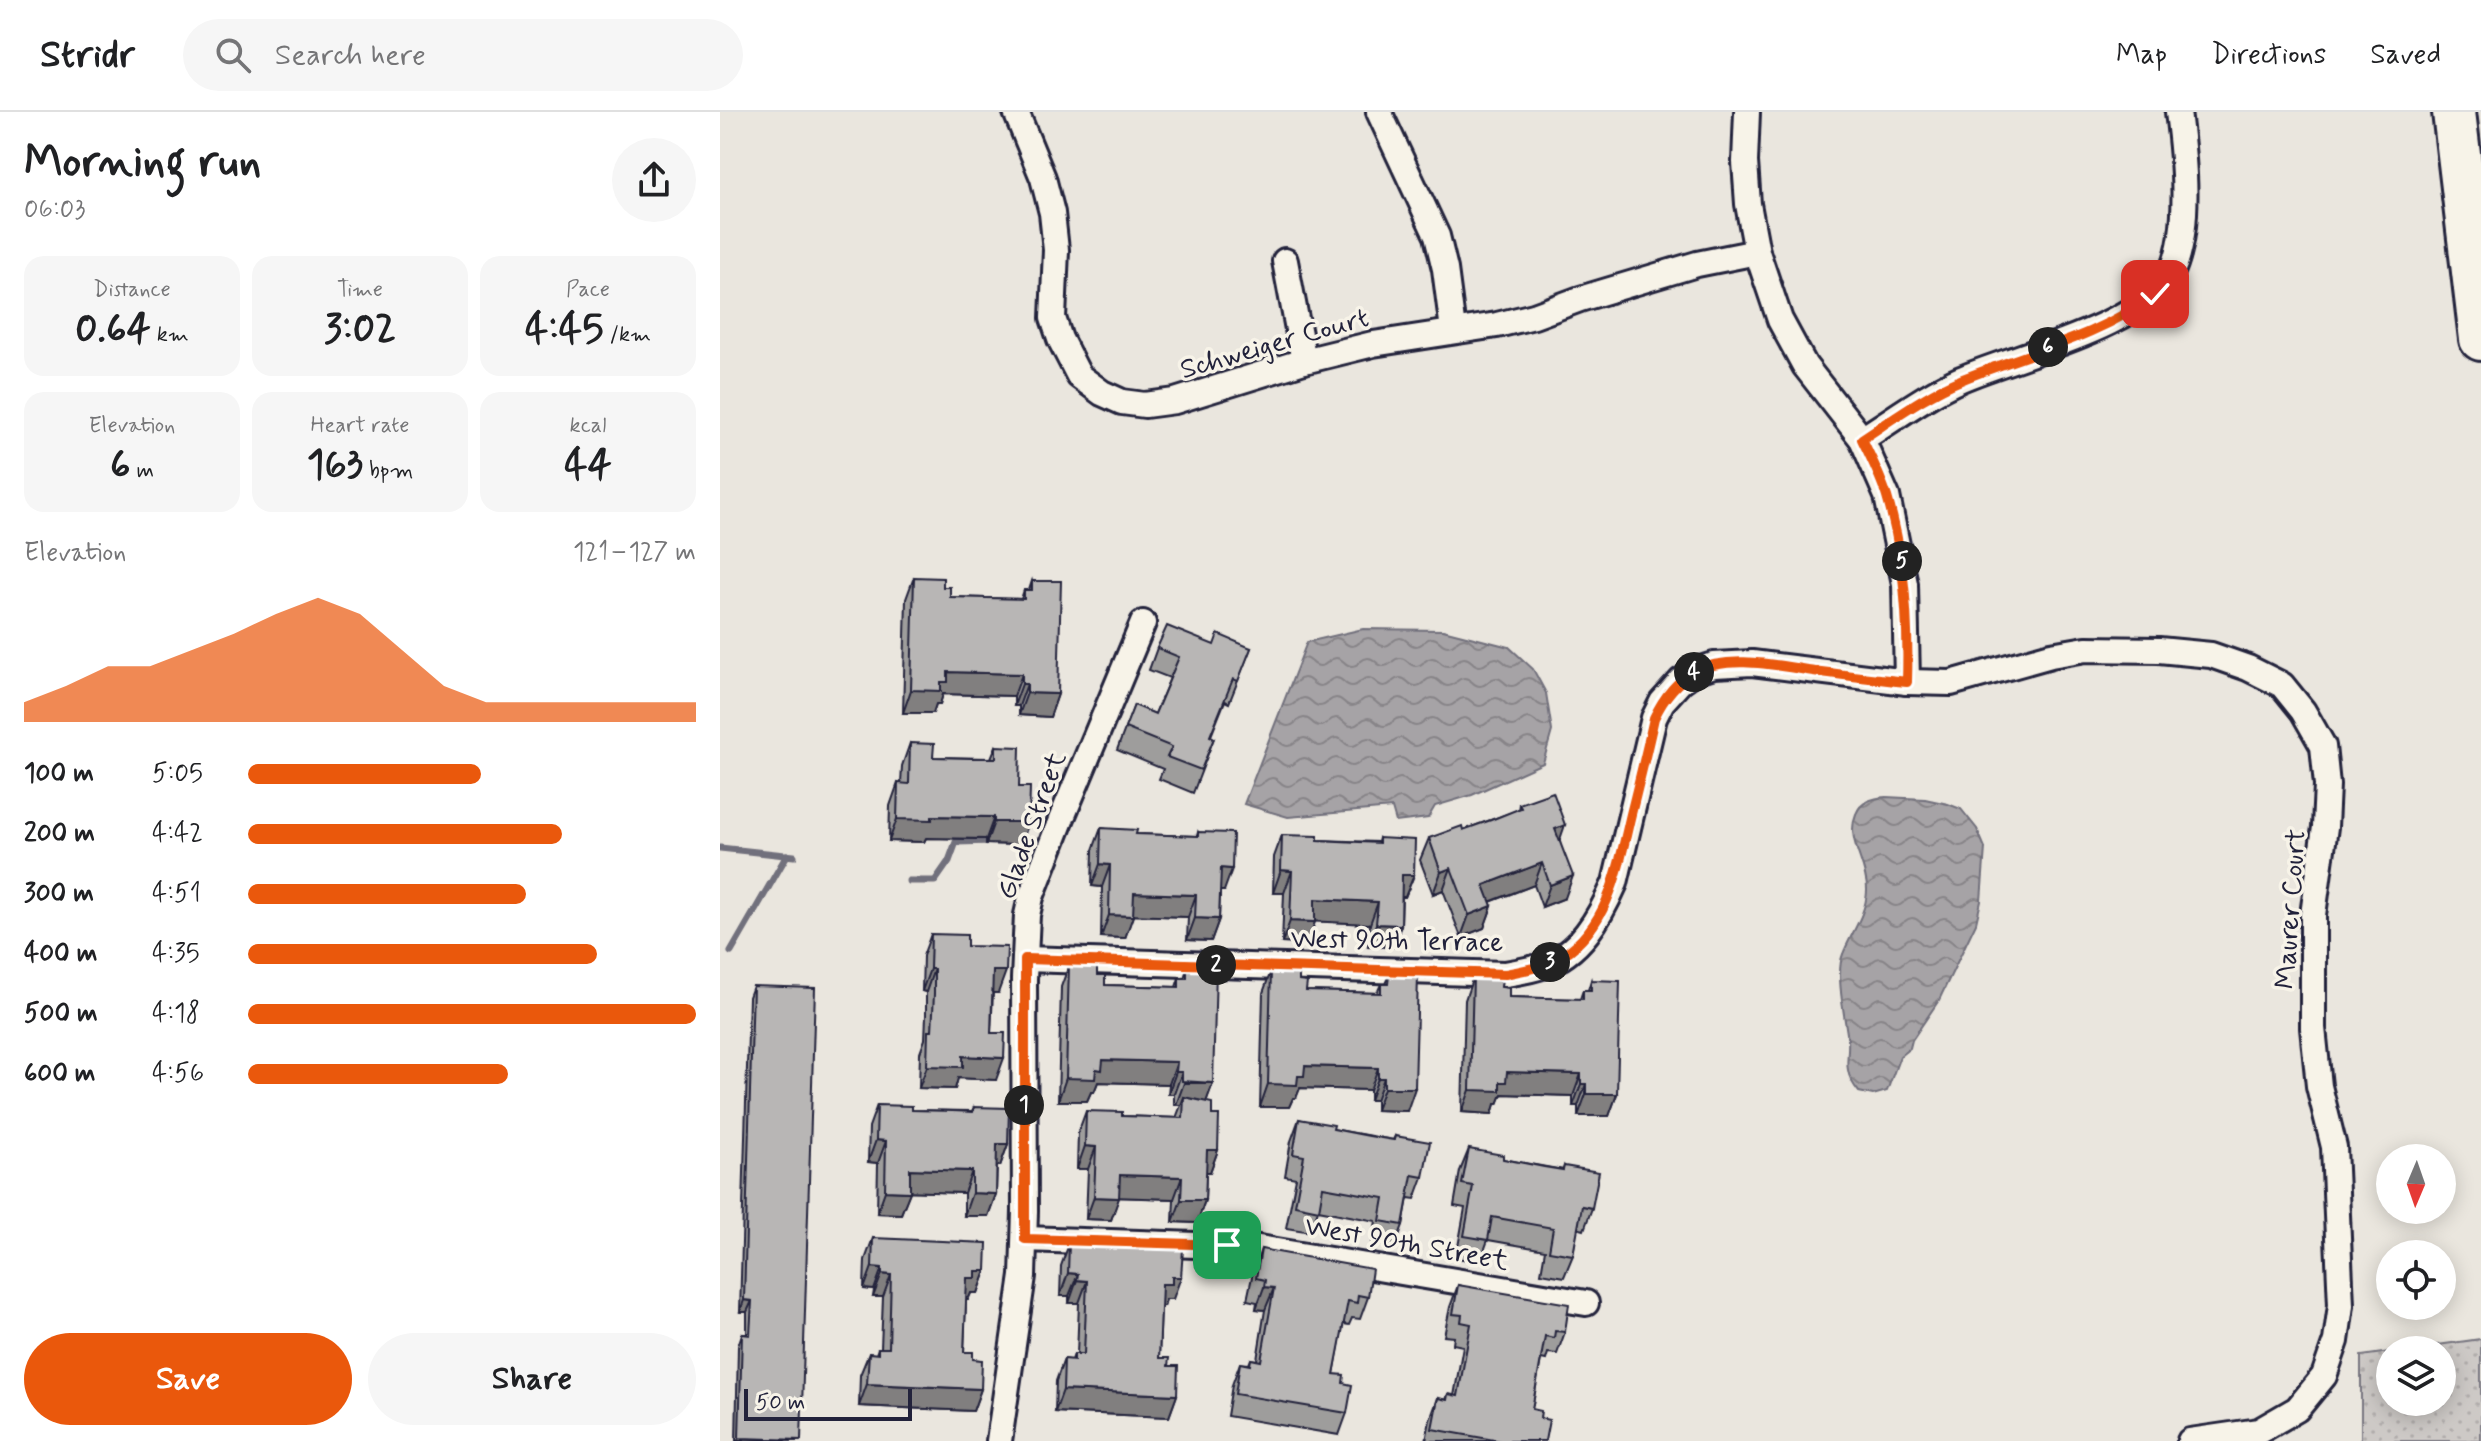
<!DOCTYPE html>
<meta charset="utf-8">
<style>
body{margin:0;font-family:Mynerve,sans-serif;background:#f6f6f6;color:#202124;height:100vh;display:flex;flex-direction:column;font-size:30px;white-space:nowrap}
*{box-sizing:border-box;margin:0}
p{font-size:26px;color:#757577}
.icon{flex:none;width:44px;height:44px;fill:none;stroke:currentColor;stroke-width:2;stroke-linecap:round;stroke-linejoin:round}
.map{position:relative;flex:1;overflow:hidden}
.panel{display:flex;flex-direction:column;background:#fff;width:720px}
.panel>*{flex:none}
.needle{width:52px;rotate:182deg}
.fabs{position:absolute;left:1656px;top:1032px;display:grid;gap:16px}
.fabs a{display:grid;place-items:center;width:80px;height:80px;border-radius:50%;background:#fff;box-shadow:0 4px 20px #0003;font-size:40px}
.scale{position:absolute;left:24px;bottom:20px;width:168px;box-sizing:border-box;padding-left:8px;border:4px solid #22223b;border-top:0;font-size:22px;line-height:28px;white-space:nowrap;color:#22223b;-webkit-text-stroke:6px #f7f3e8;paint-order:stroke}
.pin{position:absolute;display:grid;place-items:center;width:68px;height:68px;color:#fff;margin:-34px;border-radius:16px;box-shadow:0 4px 12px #0006}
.km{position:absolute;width:40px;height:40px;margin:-20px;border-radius:50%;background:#222;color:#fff;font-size:22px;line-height:40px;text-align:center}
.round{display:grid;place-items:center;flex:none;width:84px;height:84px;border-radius:42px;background:#f6f6f6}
.headline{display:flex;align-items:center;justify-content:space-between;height:136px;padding:0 24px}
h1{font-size:44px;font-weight:700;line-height:60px}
.metrics{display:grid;grid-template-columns:repeat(3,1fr);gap:12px;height:136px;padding:8px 24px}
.metrics div{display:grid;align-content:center;border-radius:20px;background:#f6f6f6;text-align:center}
.metrics b{font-size:40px;font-weight:700}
.metrics small{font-size:22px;font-weight:400}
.metrics p{font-size:22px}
.chart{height:224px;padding:16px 24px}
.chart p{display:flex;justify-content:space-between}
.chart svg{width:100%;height:144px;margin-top:8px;fill:#ea580c;opacity:.7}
.action{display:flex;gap:16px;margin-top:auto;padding:16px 24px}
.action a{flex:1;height:92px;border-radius:48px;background:#ea580c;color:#fff;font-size:32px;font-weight:700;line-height:92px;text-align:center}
.action a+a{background:#f6f6f6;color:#202124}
ul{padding:0 24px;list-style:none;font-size:26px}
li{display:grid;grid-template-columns:128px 96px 1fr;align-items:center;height:60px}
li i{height:20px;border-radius:10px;background:#ea580c}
header{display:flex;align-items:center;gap:48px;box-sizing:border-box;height:112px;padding:0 40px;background:#fff;border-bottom:2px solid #e0e0e0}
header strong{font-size:38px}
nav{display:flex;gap:44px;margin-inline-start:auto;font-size:28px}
.search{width:560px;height:72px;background:#f6f6f6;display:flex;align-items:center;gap:20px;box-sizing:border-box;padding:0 28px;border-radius:44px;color:#757577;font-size:30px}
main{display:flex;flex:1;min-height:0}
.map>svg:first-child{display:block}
.grass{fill:url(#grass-dots);stroke:#787680;stroke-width:2}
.water{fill:url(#water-waves);stroke:#716f7b;stroke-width:2}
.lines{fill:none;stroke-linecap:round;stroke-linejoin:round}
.stream{stroke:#716f7b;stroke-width:7}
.street-casing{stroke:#22223b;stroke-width:30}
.highway-casing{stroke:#22223b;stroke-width:48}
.street{stroke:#f7f3e8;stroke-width:24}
.highway{stroke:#f7f3e8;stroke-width:42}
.wall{fill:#9e9d9c;stroke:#22223b;stroke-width:2}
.shaded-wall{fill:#817f7f;stroke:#22223b;stroke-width:2}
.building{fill:#b8b6b5;stroke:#22223b;stroke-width:2}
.route-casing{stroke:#fff;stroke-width:16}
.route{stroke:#ea580c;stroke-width:10}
.labels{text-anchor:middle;stroke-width:7;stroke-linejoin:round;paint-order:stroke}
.street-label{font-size:28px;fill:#22223b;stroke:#f7f3e8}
</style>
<header>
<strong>Stridr</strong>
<div class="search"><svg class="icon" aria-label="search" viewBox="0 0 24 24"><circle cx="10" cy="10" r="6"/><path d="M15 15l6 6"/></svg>Search here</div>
<nav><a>Map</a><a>Directions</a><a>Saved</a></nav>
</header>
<main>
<section class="panel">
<div class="headline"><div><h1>Morning run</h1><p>06:03</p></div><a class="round"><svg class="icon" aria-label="share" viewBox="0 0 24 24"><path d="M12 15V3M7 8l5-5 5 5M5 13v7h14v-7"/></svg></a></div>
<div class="metrics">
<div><p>Distance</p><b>0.64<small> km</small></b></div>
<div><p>Time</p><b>3:02</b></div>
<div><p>Pace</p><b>4:45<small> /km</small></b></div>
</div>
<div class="metrics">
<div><p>Elevation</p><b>6<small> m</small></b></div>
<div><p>Heart rate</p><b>163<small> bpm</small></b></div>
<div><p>kcal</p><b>44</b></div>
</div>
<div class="chart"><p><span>Elevation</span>121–127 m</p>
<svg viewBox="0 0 160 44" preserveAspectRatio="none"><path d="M0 44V38L10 33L20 27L30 27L40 22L50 17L60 11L70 6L80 11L90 22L100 33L110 38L120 38L130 38L140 38L150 38L160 38V44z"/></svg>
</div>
<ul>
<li><b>100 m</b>5:05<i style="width:52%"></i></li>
<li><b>200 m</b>4:42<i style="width:70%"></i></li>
<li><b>300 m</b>4:51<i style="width:62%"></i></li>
<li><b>400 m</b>4:35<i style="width:78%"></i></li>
<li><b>500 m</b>4:18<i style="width:100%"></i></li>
<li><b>600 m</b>4:56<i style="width:58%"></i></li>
</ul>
<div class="action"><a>Save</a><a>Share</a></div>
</section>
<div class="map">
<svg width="1761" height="1329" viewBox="0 0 1761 1329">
<defs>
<pattern id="grass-dots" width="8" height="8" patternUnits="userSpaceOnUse" patternTransform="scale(2)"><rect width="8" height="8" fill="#cdc9c6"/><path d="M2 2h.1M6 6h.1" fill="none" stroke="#b0acab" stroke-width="1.8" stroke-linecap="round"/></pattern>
<pattern id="water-waves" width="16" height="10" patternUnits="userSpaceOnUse" patternTransform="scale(2)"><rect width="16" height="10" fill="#a6a3a6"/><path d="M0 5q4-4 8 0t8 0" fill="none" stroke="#878488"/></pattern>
</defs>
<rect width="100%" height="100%" fill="#eae6de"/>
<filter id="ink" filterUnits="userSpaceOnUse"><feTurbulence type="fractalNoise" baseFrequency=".0125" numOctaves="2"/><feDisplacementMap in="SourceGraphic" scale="16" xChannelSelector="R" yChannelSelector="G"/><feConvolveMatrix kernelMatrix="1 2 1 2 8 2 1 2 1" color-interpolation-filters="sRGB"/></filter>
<g filter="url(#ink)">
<path class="grass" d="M1761,1227V1329H1641V1244L1670,1240V1290H1722V1238H1682Z"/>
<g class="water">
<path d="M643,517L723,518L789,535L813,557L826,581L832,619L823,651L752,683L715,694L708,706L676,710L672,696L568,705L524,692L587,530Z"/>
<path d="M1166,685L1205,687L1228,692L1241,697L1257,717L1265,736L1261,789L1256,811L1219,888L1192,928L1190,936L1180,944L1167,979L1153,983L1139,980C1134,974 1129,966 1128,958C1126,949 1129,938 1128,928C1125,906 1115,861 1123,842C1131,821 1146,803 1147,779C1148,752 1125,728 1136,702C1141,689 1153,686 1166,685Z"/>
</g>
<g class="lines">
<g class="stream">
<path d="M296,730L325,732"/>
<path d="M0,736L74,744"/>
<path d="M189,769H215L229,749L236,730L275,729"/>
<path d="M11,840L67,743"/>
</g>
<defs>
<g id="street">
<path d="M296,0L323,66L332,101L336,138L333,206L340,227L359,264L382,281L402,290L425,293L455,289L584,249L653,232L777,213L814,204L860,187L977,152L1037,140"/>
<path d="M659,0L717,124L725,157L733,218"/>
<path d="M1027,0L1025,50L1028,92L1037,140L1060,208L1085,254L1142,327L1167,384L1185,472L1187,570"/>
<path d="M565,149L584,249"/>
<path d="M1142,327C1174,307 1207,282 1241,267C1296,243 1429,213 1453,157C1471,114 1464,46 1458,0"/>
<path d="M305,847L785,862C797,860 810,858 822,854C860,842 880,805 895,771L934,606L942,590L961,569L975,559L994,553L1032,551L1187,570L1231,571L1331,543L1366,537L1439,538L1491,543L1528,556L1562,573L1583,599L1603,634L1607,673L1605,715L1593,803V916L1599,974L1614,1035L1621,1193L1616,1229L1604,1264L1577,1297L1539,1319L1470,1329"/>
<path d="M305,1127L533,1135L866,1191"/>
<path d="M279,1329L303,1164L305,1099L304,867L307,803L311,785L341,708L423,511"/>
</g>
<path id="highway" d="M1734,0L1761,227"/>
</defs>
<use href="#street" class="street-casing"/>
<use href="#highway" class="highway-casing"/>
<use href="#street" class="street"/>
<use href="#highway" class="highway"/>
</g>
<g class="wall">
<path d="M194,465L223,475L230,485L301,487L304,478H309L312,469L338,582L330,605L299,603V594H294V584L223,582L220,592H216L213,601H183L186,487Z"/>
<path d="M494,533L531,536L509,591L505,589L491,624L494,626L473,681L439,667L443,657L397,638L414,593L435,602L450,566L429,558L437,536Z"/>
<path d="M190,631L213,645L271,646L276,634L299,675L301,733L266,732V727L206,726L204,730L169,729L170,694L178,671L181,672L182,654Z"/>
<path d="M799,692L840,729L845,786L822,795L814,773L770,790L772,794L764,816L741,825L723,778L713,782L700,748L709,726L743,718L798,698Z"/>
<path d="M381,716L416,722L477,724L478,720L504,779H500L499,807L491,829L467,828L468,805L413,803L405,826L381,825L382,775L372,774L373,738Z"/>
<path d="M562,723L598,728L658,730L659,726L694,763L685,785H682L681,813L673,835L648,834L650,812L595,809L587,832L562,831L564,781H553L554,745Z"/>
<path d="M211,822L247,834L278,881H273L271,921L276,968L238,966L235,977L199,976L200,941L205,927L206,904V880L202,879L203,844Z"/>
<path d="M349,853L377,863L385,873L456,875L459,866H464L467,857L493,971L486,990L492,1003L498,1038L490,1060H486L485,1088L477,1111L453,1110L454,1087L399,1085L391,1108L366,1107L368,1057H357L358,1021L366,999L402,1004L456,1006L461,993L454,992V982H448L449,972L378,970L374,980H371L367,989H338L341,875Z"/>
<path d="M551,859L579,869L586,879L657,881L661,872H665L669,863L687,999L656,998V988H650V978L580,976L576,986H573L569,995H540L543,881Z"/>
<path d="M753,865L781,875L789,885L860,887L863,878H868L871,868L897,982L889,1004H858V994H853V984L782,982L778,992H775L772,1002L742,1000L745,888Z"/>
<path d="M33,874L81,1328L80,1329H16L18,1234L22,1222H27V1200H20L29,885Z"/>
<path d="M157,993L192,998L252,999L254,995L288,1032L280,1054H277L276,1082L268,1104H244V1081L190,1079L181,1102L157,1101L158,1051L148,1050L149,1015Z"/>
<path d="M579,1007L613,1017L673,1028L675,1024L703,1065L695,1087L688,1086L683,1113L675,1135L652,1131L656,1109L598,1098L591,1120L566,1116L576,1066L565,1064L571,1029Z"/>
<path d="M749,1037L783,1047L843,1058L844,1054L872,1096L864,1118L857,1116L853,1143L844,1165L821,1161L825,1138L768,1128L760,1150L736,1146L745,1096L734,1094L740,1059Z"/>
<path d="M153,1126L266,1159L258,1181H251L248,1188H246L244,1240L253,1247L261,1277L253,1299L139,1294L140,1263L149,1241L156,1242L158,1236H161L163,1185H153L154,1178L144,1177L145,1148Z"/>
<path d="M349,1132L453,1187H446L444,1194H441L439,1246L448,1254L457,1283L449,1305L335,1300L336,1269L344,1247L352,1248L354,1242H357L359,1191H349V1184H340L341,1154Z"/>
<path d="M541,1137L648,1185L640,1207L632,1206L629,1213L623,1212L614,1262L623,1271L627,1301L619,1323L507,1304L512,1273L520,1251L529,1252L531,1247L537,1248L545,1198L536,1197L537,1190L527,1188L533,1160Z"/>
<path d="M738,1173L845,1220L837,1242L828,1241L826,1248L821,1247L812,1297L820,1306L825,1329H706L710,1308L718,1286L726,1288L728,1282L734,1284L743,1234L733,1232L734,1225L724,1224L730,1195Z"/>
</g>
<g class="shaded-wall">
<path d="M228,560L302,562L294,584L223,582L220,592H216L213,601H183L191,578L221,570Z"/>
<path d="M302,572H307L299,594H294Z"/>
<path d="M307,581L338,582L330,605L299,603Z"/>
<path d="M212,704L274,705L266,727L206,726L204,730L169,729L177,707Z"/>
<path d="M274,710H309L301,733L266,732Z"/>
<path d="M845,713L837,736L835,717Z"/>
<path d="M822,751L814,773L756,795L764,773Z"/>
<path d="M380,752L390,753L382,775L372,774Z"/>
<path d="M501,756L512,757L504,779H493Z"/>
<path d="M731,756L723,778L713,782L721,760Z"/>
<path d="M561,758L572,759L564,781H553Z"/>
<path d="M682,763H694L685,785H674Z"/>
<path d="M853,764L845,786L822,795L830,773Z"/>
<path d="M414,781L476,783L468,805L406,803Z"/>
<path d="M595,787L658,790L650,812L587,809Z"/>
<path d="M772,794L764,816L741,825L749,803Z"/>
<path d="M389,803L413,804L405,826L381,825Z"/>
<path d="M475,806L499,807L491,829L467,828Z"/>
<path d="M570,809L595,810L587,832L562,831Z"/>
<path d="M656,812L681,813L673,835L648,834Z"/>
<path d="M210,857H214L206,880L202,879Z"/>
<path d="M273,859H286L278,881H265Z"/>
<path d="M243,944L284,946L276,968L238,966L235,977L199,976L207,954Z"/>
<path d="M383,948L457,950L449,972L378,970L374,980H371L367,989H338L346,966L376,957Z"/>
<path d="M585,954L658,956L650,978L580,976L576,986H573L569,995H540L548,972Z"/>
<path d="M456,960H462L454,982H448Z"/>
<path d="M787,960L861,962L853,984L782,982L778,992H775L772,1002L742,1000L750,978L780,970Z"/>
<path d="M658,966H664L656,988H650Z"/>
<path d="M464,971H493L485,993L464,985L461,993H456Z"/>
<path d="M861,972H866L858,994H853Z"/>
<path d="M664,976H695L687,999L656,998Z"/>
<path d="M866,982H897L889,1004H858Z"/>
<path d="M156,1028L166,1029L158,1051L148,1050Z"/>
<path d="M277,1032H288L280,1054H269Z"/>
<path d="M365,1034L376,1035L368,1057H357Z"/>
<path d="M487,1038H498L490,1060H478Z"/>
<path d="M190,1057L252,1059L244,1081L182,1079Z"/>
<path d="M400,1063L462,1065L454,1087L391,1085Z"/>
<path d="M165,1079L190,1080L181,1102L157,1101Z"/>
<path d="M252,1081L276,1082L268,1104H244Z"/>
<path d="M374,1085L399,1086L391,1108L366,1107Z"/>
<path d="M461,1088H485L477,1111L453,1110Z"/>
<path d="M152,1155L162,1156L154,1178L144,1177Z"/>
<path d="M256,1159H266L258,1181H251L248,1188H239L247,1166Z"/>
<path d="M348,1161L358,1162L349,1184H340Z"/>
<path d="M162,1162L171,1163L163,1185H153Z"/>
<path d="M452,1165H461L453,1187H446L444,1194H434L442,1172Z"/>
<path d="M357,1168L367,1169L359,1191H349Z"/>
<path d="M544,1175L554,1176L545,1198L536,1197Z"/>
<path d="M24,1188L32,1189L27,1200H20Z"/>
<path d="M147,1272L261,1277L253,1299L139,1294Z"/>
<path d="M343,1278L457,1283L449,1305L335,1300Z"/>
<path d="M19,1326L81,1328L18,1329Z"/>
</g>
<g class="building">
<path d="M194,465L223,466V475H230V485L304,487V478H312V469H341L338,582L307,581V572H302V562L228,560V570H221V579L191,578Z"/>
<path d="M447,514L494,533L498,522L531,536L518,569L513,567L490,624L494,626L481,658L447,645L452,635L405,616L414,593L435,602L459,545L437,536Z"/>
<path d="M190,631L214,632L213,645L251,646H276V634L300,635L299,675H310L309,710H274V705L212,704V708L177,707L178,671L189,672Z"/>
<path d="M833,680L845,713L835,717L853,764L830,773L822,751L764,773L772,794L749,803L731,756L721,760L709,726L742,714L743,718L771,708L801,696L799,692Z"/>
<path d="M381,716L417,718L416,722L478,724V720L513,721L512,757L501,756L499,807L475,806L476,783L414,781L413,804L389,803L390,753L380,752Z"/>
<path d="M562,723L598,724V728L659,731V726L695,728L694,763H682L681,813L656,812L658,790L595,787V810L570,809L572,759L561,758Z"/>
<path d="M211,822L247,823V834L287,835L286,859H273L271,921H285L284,946L243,944V955L207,954L208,919H212L214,882V857H210Z"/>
<path d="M349,853L377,854V863H385V873L459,875V866H467V857H496L493,971L462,969V960H456L457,950L383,948L382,958L376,957L375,967L346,966Z"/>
<path d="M551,859L579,860V869L587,870L586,879L661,881V872H668L669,863H698L695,976H664V966H658V956L585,954L584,964H578L577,973L548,972Z"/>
<path d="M753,865L782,866L781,875L789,876V885L863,887V878H871V868L900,869L897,982H866V972H861V962L787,960L786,970H780V979L750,978Z"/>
<path d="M33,874L95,876L81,1328L19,1326L22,1222L30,1223L32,1189L24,1188Z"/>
<path d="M464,985L492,991V1003H499L498,1038H487L485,1088H461L462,1065L400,1063L399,1086L374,1085L376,1035L365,1034L366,999L402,1000V1004L463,1006Z"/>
<path d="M157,993L192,994V998L233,999L253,1000L254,995L289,996L288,1032H277L276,1082L252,1081V1059L190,1057V1080L165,1079L166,1029L156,1028Z"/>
<path d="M579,1007L614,1013L613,1017L649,1024L674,1028L675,1024L710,1030L703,1065L692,1063L683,1113L660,1109L664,1086L603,1075L599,1098L575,1093L584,1044L573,1042Z"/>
<path d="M749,1037L783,1043V1047L824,1055L843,1058L844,1054L879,1060L872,1096L862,1094L853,1143L829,1139L833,1116L772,1105L768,1128L744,1124L753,1074L742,1072Z"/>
<path d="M153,1126L267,1131L266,1159H256V1166H247L244,1240H253V1247L262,1248L261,1277L147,1272L149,1241L158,1242V1236H169L171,1163L162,1162V1156L152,1155Z"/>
<path d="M349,1132L463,1137L461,1165H452V1172H442L439,1246H449L448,1254H458L457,1283L343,1278L344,1247L354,1248V1242H364L367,1169L357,1168L358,1162L348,1161Z"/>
<path d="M541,1137L652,1157L648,1185L638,1183L637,1191L628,1189L614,1262L624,1263L623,1271L632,1273L627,1301L515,1282L520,1251L530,1253L531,1247L541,1249L554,1176L544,1175L545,1168L536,1166Z"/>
<path d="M738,1173L849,1192L845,1220L835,1219L834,1226L825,1224L812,1297L821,1299L820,1306L829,1308L825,1329H780L712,1317L718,1286L727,1288L728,1282L738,1284L751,1212L741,1210L742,1203L733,1202Z"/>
</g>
</g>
<g class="lines" filter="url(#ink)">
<defs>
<path id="route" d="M507,1133L305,1127V847L785,862C805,858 825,855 843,843C890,813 899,752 911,702C919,670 927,638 934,606C943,587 955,570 974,560C1011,541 1062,555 1101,560C1130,564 1158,567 1187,570C1189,507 1185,446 1167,385C1161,365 1151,346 1142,327C1174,306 1208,281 1243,267C1307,241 1380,225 1435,182"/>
</defs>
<use href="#route" class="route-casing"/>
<use href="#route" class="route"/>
</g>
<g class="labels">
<g class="street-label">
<text transform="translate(554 230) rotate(-16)" y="10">Schweiger Court</text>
<text transform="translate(310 713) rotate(-70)" y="10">Glade Street</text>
<text transform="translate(1569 797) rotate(-86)" y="10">Maurer Court</text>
<text transform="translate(677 827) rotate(1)" y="10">West 90th Terrace</text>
<text transform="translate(687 1130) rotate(10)" y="10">West 90th Street</text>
</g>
</g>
</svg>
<div class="fabs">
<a><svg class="needle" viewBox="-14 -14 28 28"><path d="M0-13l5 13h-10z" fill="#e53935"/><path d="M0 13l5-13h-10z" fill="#757577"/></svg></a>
<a><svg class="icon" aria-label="locate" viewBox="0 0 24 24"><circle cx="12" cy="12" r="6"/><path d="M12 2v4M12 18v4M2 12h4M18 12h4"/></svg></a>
<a><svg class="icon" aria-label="layers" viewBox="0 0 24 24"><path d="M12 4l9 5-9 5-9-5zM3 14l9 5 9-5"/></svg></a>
</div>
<div class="scale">50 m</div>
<div class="pin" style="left:507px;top:1133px;background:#1e9e55"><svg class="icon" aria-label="arrive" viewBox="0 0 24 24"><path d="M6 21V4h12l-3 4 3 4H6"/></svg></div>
<div class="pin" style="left:1435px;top:182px;background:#d93025"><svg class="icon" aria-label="check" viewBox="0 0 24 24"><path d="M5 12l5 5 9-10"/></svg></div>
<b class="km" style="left:304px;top:993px">1</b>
<b class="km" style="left:496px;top:853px">2</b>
<b class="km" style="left:830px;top:850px">3</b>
<b class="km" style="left:974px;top:560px">4</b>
<b class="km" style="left:1182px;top:449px">5</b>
<b class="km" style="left:1328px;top:235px">6</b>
</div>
</main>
